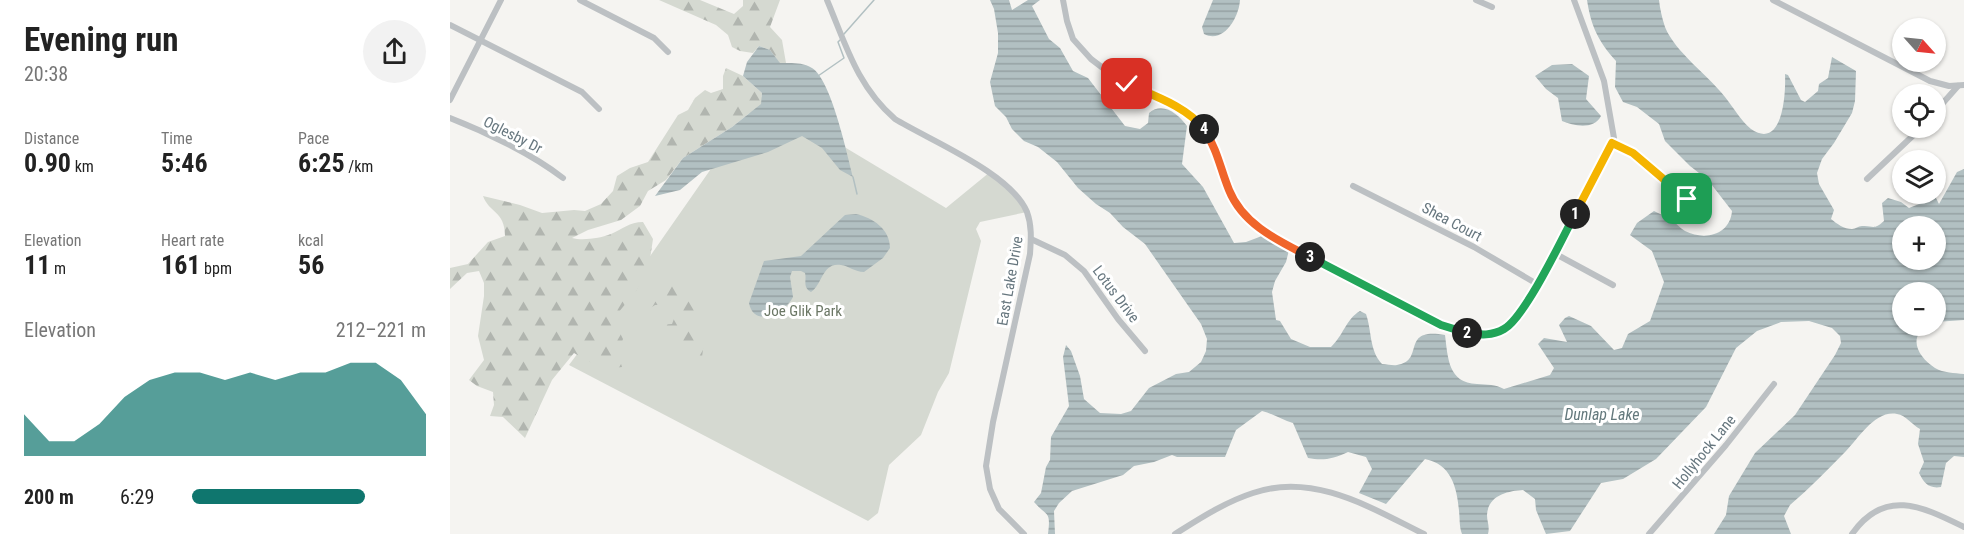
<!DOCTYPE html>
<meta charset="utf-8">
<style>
body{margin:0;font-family:"Roboto Condensed",sans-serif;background:#f2f2f2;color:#222;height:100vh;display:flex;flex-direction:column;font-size:22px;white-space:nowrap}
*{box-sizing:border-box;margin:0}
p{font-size:20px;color:#767676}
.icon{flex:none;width:33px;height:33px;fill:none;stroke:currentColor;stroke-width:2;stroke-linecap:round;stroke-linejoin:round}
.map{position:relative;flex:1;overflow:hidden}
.details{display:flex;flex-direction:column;background:#fff;width:450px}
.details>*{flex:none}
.needle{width:39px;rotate:117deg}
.tools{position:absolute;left:1442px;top:18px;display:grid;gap:12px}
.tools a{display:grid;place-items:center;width:54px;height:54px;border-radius:50%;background:#fff;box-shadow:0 2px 4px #0004;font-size:30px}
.pin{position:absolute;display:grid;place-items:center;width:51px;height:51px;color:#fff;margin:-26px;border-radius:12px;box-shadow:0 3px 9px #0006}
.km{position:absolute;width:30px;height:30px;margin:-15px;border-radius:50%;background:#222;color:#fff;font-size:16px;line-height:30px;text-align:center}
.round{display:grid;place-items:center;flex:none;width:63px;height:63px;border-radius:32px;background:#f2f2f2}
.headline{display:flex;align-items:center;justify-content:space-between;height:102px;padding:0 24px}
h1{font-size:33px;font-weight:700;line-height:45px}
.metrics{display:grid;grid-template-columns:repeat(3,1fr);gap:9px;height:102px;padding:6px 24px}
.metrics div{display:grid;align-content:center}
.metrics b{font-size:26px;font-weight:700}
.metrics small{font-size:16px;font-weight:400}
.metrics p{font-size:16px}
.chart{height:168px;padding:12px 24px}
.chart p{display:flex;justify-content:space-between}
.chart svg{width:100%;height:108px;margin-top:6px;fill:#0f766e;opacity:.7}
ul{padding:0 24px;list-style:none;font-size:20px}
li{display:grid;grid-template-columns:96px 72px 1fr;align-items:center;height:45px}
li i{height:15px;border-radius:8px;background:#0f766e}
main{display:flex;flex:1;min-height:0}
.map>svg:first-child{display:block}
.green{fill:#d5d9d1}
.forest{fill:url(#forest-firs)}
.water{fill:url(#water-rules);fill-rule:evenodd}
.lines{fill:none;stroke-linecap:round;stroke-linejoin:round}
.stream{stroke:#b2c0c2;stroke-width:1.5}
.street{stroke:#bcc0c3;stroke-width:6}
.split-1-casing{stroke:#fff;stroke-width:12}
.split-2-casing{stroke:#fff;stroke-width:12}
.split-3-casing{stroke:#fff;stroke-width:12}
.split-4-casing{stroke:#fff;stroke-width:12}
.split-5-casing{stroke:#fff;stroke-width:12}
.split-1{stroke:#f5b400;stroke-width:8}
.split-2{stroke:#22a559;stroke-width:8}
.split-3{stroke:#22a559;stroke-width:8}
.split-4{stroke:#f0652b;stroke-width:8}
.split-5{stroke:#f5b400;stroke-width:8}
.labels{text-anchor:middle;stroke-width:6;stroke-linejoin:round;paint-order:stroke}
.street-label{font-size:15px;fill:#67777f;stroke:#fff}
.park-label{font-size:15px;fill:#6b7765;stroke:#fff}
.water-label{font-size:16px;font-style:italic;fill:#63787c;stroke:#fff}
</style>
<main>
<section class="details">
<div class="headline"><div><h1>Evening run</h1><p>20:38</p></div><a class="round"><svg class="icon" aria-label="share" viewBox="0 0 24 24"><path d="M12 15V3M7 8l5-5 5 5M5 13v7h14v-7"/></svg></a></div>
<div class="metrics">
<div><p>Distance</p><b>0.90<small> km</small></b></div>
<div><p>Time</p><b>5:46</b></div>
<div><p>Pace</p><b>6:25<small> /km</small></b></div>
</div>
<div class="metrics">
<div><p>Elevation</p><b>11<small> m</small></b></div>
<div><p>Heart rate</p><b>161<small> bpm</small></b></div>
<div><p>kcal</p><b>56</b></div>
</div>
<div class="chart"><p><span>Elevation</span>212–221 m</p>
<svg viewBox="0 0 160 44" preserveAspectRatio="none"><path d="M0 44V27L10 38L20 38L30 31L40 20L50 13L60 10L70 10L80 13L90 10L100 13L110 10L120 10L130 6L140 6L150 13L160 27V44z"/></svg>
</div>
<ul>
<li><b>200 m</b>6:29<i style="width:74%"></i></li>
</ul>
</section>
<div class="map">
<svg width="1514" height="534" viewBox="0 0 1514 534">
<defs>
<pattern id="forest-firs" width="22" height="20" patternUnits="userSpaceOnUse" patternTransform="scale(1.5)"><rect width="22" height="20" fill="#d5d9d1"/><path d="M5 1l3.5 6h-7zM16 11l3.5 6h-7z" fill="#b1b5af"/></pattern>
<pattern id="water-rules" width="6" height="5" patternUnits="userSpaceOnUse" patternTransform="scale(1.5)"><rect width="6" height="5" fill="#b2c0c2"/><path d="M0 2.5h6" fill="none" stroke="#95a1a3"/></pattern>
</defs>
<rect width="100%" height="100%" fill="#f5f4f1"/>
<path class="green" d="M311,97L496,208L540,172L555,183L577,212L530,222L526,229L531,241L499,373L488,392L471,435L439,465L428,513L418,521L119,365L196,262Z"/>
<g class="forest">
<path d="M209,0H250L284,14L293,6V0H330L320,27L332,40L336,63L330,64L320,50L309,46L303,53L290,51L282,47L278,35L266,25Z"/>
<path d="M276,68L293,76L312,93L311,104L282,127L233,158L216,180L198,191L190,206L171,220L138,230L122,238C133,241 151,238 161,234C173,229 179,222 193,222L203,239L199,266L186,291L168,313V329L173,339L168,354L172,367C153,370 140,363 124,353L102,380L75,438L53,417L40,416L44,405L43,392L27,386L19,380L34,360L28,336L34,296V283L29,271L17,273L0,289V268L18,264L38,242L55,236C55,211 39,213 33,196L70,205L92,213L124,210L135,211L151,204L163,191L167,176L180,168L198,162L228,115L238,110L245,98L255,90L261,93L273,89V76Z"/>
<path d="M217,281L254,310V316L245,318V327L254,342L252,357L245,359L222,341L210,325L222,324L227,311L222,304L205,305L193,313L190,309C199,298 210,293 217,281Z"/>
</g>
<g class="water">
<path d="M540,0H559L562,10L578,0H590L582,6L599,39L610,48L623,71L638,78L675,126L690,129L698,123L699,113C713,101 728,114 737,126L732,164L753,187L784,243L796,242L812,236L839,250L836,262L825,281L822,292L826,320L830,321L841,339L860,347H881C893,336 896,319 910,311L916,314C922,331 919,350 932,364C937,364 943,366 947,365C976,361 949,327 995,335C998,358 998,383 1027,384C1038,385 1045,384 1054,389L1100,375L1104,368L1088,344L1094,338L1117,342L1109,325L1115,318L1119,316L1141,326L1164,350L1172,348L1178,334L1200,321L1214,282L1202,251L1180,235L1187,223L1204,211C1209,214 1216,216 1221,219C1226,223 1230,228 1235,231C1255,241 1280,235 1282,211L1258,180L1240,166L1215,141L1209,124L1187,107L1173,102L1165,87L1166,61C1148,41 1141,26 1137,0H1209C1210,9 1212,18 1215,27C1225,52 1258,75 1275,97C1284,108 1290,120 1301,129C1333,151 1336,93 1335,74L1338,75L1351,100L1355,102L1368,91L1369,84L1378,78L1382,57L1406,71L1405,101L1402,113L1384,143L1372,159L1367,173L1369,184L1384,210L1381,219C1387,224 1394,229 1402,229C1406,229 1408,226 1412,226C1423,225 1423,231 1434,221L1432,203L1438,198L1451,202L1459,208L1469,204L1471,194H1484L1489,204L1507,172L1514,169V320L1485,322V292H1452V326H1477C1457,338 1469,358 1485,368C1494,373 1504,373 1514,374V457L1504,456L1496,463L1491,487C1479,489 1474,483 1469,473L1474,462L1468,444L1470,429C1462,425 1456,415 1447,414C1425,410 1409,438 1396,451C1378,469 1360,488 1340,505L1334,516L1341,534H1264L1276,515L1279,496L1305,453L1345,415L1385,355L1391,343L1390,336L1382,328L1359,321L1331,322L1307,331L1286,348L1256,407L1206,459L1173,479L1151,483L1120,531L1096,534L1086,510L1085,499L1073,490C1058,491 1038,495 1037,515C1037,522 1040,526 1038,534H1012C1009,526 1010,519 1009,511C1007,487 1001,464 975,459L936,504L909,493L922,469L916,457L898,452C883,459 873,461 858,458L843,423C832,420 824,414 812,411L786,430L775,457H727L722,455L704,462L684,466L673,475L622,491L609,503L604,511L605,534H598C601,510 597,517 584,502L591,493L596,467L600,460L601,437L619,406L613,357L616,345L621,351L630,376L634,399L650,413L671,414L681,411L699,388L726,374L739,372L751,362L756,351L757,339L751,324L695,244L673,227L660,213L646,204L628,188L607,162L588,147L574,141L562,129L556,117L545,106L540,82L548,53V33L544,9ZM1452,226H1485V260H1452Z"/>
<path d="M763,0H790C789,17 774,44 754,34L752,27Z"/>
<path d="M309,46L320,50L330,63C342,63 352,62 362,68C381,79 397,154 403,177L390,170L372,148L352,136L318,152L252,172L230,190L205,196L233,158L282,127L311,104L312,93L293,76L297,62Z"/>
<path d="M1122,64L1139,76L1136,99L1151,116C1144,130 1124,126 1112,121L1108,98L1096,89L1085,76L1102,65Z"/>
<path d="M406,214C423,218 440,229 440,248L433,258L414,272C405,272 399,266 391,265C372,262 373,284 361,292C352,287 357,280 355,273L351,271H342L340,277L343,297C335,313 304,329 299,303L314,261L351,256L395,215Z"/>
</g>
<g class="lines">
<g class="stream">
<path d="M394,34L424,0"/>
<path d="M368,76L394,58L388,42L390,40"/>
<path d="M403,177L407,194"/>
</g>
<g class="street">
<path d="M130,0L204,38L218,52"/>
<path d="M377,0C396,45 407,86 445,119C481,141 561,173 577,212C582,226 581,239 580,254L543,422L536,466L540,489L549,509L574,534"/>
<path d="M613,0L617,21L623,39L641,59L666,78L731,109L752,127L766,151L785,201L800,222L836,245L980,320C1012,335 1045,346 1070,314L1159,152L1164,138L1154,81L1124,0"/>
<path d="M1026,0L1042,7"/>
<path d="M1323,0L1480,81L1499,86L1514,85"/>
<path d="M0,25L132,92L149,109"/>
<path d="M0,100L51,0"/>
<path d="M1485,112L1508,86"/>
<path d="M0,118C36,132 82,154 113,178"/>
<path d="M1162,143L1183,154L1237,199"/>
<path d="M1417,179L1471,128"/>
<path d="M903,186L1024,247L1087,284"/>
<path d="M581,239L615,255L634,271L668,319L695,351"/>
<path d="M1104,253L1163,285"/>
<path d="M725,534C749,519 775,502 803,493C864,472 921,508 974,534"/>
<path d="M1199,534L1276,445L1324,384"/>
<path d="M1402,534C1435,487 1473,507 1514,527"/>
</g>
</g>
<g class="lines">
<defs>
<path id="split-1" d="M1125,214L1162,143L1183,153L1237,199"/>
<path id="split-2" d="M1017,333C1031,335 1042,336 1054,329C1075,317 1112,239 1125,214"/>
<path id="split-3" d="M860,257L991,325L1017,333"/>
<path id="split-4" d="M754,129C768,151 770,168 779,190C793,225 829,241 860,257"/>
<path id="split-5" d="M677,84C704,96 736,106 754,129"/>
</defs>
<use href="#split-1" class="split-1-casing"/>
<use href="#split-2" class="split-2-casing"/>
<use href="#split-3" class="split-3-casing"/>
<use href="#split-4" class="split-4-casing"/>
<use href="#split-5" class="split-5-casing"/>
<use href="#split-1" class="split-1"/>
<use href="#split-2" class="split-2"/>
<use href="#split-3" class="split-3"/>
<use href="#split-4" class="split-4"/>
<use href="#split-5" class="split-5"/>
</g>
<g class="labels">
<g class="street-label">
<text transform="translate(63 135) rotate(27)" y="5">Oglesby Dr</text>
<text transform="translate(1002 222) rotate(28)" y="5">Shea Court</text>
<text transform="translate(560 281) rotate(-80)" y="5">East Lake Drive</text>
<text transform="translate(666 294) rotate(53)" y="5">Lotus Drive</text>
<text transform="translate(1254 452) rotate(-51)" y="5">Hollyhock Lane</text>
</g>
<g class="park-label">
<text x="353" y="316">Joe Glik Park</text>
</g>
<g class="water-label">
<text x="1152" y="420">Dunlap Lake</text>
</g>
</g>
</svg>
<div class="tools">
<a><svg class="needle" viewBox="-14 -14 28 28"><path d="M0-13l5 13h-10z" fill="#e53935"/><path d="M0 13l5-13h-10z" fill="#767676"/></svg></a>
<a><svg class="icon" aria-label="locate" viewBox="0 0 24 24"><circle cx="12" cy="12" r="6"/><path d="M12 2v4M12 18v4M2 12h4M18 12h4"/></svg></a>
<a><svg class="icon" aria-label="layers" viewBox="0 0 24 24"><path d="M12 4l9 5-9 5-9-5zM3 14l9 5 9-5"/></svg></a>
<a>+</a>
<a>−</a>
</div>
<div class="pin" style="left:1237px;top:199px;background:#1e9e55"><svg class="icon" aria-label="arrive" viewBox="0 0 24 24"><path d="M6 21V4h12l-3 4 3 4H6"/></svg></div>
<div class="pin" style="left:677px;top:84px;background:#d93025"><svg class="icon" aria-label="check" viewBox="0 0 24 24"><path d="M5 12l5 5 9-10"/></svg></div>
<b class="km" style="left:1125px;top:214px">1</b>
<b class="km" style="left:1017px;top:333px">2</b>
<b class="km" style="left:860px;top:257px">3</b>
<b class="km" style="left:754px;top:129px">4</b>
</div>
</main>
